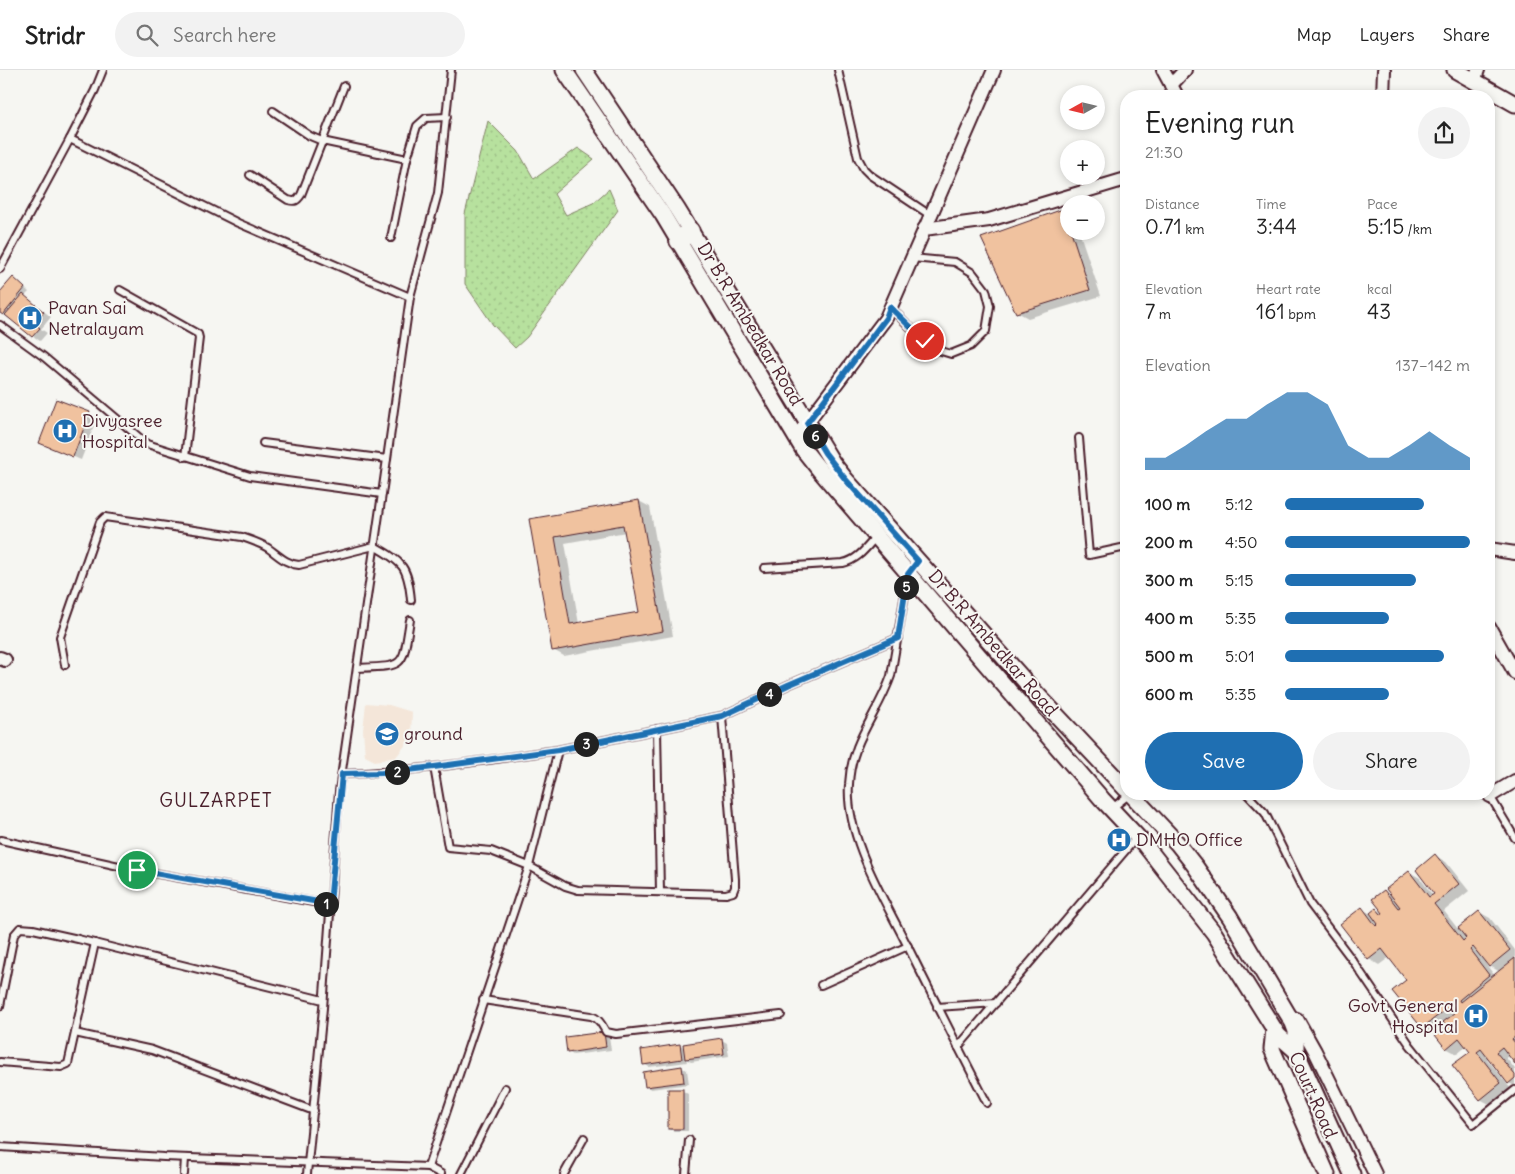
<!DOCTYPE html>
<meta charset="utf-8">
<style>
body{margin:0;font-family:Delius,sans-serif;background:#f2f2f2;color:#222;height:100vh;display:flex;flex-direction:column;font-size:19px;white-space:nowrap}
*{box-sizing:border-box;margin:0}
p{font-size:16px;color:#767676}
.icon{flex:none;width:28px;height:28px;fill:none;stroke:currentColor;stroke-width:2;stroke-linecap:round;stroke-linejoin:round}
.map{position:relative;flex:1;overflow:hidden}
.sheet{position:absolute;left:1120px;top:20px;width:375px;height:710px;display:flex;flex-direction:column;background:#fff;border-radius:20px;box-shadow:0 2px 8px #0003}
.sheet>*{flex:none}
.needle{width:32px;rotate:262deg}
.fabs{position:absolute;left:1060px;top:15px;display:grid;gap:10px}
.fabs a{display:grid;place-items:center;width:45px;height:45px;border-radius:50%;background:#fff;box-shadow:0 2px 8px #0003;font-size:25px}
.pin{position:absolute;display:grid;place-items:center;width:42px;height:42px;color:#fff;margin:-21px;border:2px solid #fff;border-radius:50%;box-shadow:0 1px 5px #0007}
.km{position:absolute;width:25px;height:25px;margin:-12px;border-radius:50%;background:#222;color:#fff;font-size:14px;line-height:25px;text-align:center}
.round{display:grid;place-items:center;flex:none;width:52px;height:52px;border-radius:26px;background:#f2f2f2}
.head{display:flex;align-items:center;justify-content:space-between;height:85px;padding:0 25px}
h1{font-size:28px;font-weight:600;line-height:38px}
.metrics{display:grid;grid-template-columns:repeat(3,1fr);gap:8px;height:85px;padding:5px 25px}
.metrics div{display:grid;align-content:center}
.metrics b{font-size:21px;font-weight:600}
.metrics small{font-size:14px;font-weight:400}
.metrics p{font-size:14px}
.chart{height:140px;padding:10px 25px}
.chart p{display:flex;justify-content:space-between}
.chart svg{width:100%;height:90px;margin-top:5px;fill:#1f6fb2;opacity:.7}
.action{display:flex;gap:10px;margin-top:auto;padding:10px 25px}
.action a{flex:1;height:58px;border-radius:30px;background:#1f6fb2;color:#fff;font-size:20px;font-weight:600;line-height:58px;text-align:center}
.action a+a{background:#f2f2f2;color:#222}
ul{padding:0 25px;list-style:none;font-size:16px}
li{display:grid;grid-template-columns:80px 60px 1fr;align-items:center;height:38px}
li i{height:12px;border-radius:6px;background:#1f6fb2}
header{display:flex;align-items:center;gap:30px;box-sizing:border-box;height:70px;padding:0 25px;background:#fff;border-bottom:1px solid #e0e0e0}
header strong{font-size:24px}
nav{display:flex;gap:28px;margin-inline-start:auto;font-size:18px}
.search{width:350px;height:45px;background:#f2f2f2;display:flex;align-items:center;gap:12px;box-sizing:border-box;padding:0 18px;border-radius:28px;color:#767676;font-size:19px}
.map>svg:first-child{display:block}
.built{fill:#f4e6d9}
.grass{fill:url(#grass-dots);stroke:#808064}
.shadow{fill:#0003;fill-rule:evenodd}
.building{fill:#f0c29f;stroke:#4a1f2b;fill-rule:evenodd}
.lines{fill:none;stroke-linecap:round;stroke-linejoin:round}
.service-casing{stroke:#4a1f2b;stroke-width:10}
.minor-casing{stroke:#4a1f2b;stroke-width:16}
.tertiary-casing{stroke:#4a1f2b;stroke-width:19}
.secondary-casing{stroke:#4a1f2b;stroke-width:21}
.service{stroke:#f6f6f2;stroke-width:6}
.minor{stroke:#f6f6f2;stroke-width:12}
.tertiary{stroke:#f6f6f2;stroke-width:15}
.secondary{stroke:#f6f6f2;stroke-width:18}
.route-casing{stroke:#fff;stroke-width:10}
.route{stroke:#1f6fb2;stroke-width:6}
.labels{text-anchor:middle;stroke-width:4;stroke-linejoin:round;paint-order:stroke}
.poi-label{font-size:18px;fill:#4a1f2b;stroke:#f6f6f2;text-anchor:start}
.street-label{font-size:18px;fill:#4a1f2b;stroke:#f6f6f2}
.neighbourhood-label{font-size:19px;letter-spacing:1px;fill:#4a1f2b;stroke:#f6f6f2}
</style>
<header>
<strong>Stridr</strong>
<div class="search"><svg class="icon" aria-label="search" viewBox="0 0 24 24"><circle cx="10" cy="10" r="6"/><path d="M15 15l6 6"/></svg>Search here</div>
<nav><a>Map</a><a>Layers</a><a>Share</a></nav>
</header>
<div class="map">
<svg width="1515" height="1104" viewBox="0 0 1515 1104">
<defs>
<pattern id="grass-dots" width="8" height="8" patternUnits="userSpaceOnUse" patternTransform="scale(1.25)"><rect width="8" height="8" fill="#b7e19e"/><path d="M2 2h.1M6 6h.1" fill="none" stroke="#9fc188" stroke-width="1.8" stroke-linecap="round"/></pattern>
</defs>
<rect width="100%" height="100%" fill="#f6f6f2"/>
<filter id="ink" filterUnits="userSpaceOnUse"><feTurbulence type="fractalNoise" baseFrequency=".02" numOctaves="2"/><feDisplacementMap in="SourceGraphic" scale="10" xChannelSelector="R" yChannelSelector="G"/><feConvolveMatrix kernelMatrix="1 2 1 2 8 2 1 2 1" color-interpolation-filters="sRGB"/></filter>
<g filter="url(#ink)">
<path class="built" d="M366,633L389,635L412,642L411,668L396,687L375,691L365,686L363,660Z"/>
<path class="grass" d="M488,51L518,81L534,109L578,78L594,89L554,124L566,145L593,133L609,119L618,140L527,267L515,278L493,255L465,214V144Z"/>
<g class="shadow">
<path d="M1063,140L1069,144V161H1079L1101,226L1028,248L1017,242Z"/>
<path d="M18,212L29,222L25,226L51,247L41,259L47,263L40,271L0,242V224Z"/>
<path d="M89,344L97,348L81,390L41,373Z"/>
<path d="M639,431L650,437L673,566L564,586L553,580L530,450ZM626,462L640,543L579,554L565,473Z"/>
<path d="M1436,786L1446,792L1469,821L1444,841L1458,859L1479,842L1490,848L1515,880V992L1510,986L1506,988L1515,999V1016L1509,1013L1489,987L1487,989L1511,1019L1491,1035L1480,1029L1472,982L1467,976L1457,984L1446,978L1447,956L1446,954L1433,964L1422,957L1408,910L1390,887L1379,895L1369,889L1362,839L1371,844L1376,839L1386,845L1384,821L1392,826L1409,802L1420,808L1433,826L1436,824ZM1485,893L1500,902L1495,906Z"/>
<path d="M604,963L609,966L611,980L573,985L568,982Z"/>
<path d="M722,970L727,973L729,986L691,992L686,989L687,992L649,997L644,994L680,975L685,978Z"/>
<path d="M682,998L687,1000L689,1014L651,1019L646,1017Z"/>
<path d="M683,1021L688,1024V1061H674L669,1059Z"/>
</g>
<g class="building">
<path d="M1063,139L1069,155V161H1071L1090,220L1016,243L981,168Z"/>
<path d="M13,207L25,218L3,245L0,243V222Z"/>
<path d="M23,224L44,242L34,253L40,258L32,267L5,245Z"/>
<path d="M56,329L90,342L73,387L39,373Z"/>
<path d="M639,430L663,561L552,581L529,449ZM623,455L639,542L570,554L555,467Z"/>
<path d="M1435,784L1459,814L1434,834L1463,871L1466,868L1458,858L1479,841L1510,880L1489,897L1473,877L1470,880L1489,905L1459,930L1460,932L1515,888V967L1512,969L1515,973V994L1502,977L1496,982L1515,1005V1008L1508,1014L1481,979L1477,982L1501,1013L1480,1030L1452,995L1470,982L1459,968L1446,979L1435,965L1446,956L1443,952L1454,944L1449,937L1422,958L1392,921L1406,910L1382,879L1368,890L1340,854L1362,837L1376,856L1378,854L1370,843L1376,838L1381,844L1383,843L1372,829L1384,820L1398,838L1400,837L1386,819L1409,801L1429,827L1434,824L1416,800Z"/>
<path d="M604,962L606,977L567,983L565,967Z"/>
<path d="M722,968L724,984L685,989L683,974Z"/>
<path d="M680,974L682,989L643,995L641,980Z"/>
<path d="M682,996L684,1012L645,1017L643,1002Z"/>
<rect x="668" y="1019" width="15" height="40"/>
</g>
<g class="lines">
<defs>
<g id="service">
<path d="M838,0L858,88L864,99L870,105L930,145"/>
<path d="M273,41L310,66L322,71L407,89"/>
<path d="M70,69L238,153L410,227L438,123L451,0"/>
<path d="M250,105L288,130C295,132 297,131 301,125L344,16"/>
<path d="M391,168L407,89L417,56L426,48L447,47"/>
<path d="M0,199L70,69L95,20L103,0"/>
<path d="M120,220L198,264L199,268L185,387"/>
<path d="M890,237L931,278L951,284L971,276L986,261L990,236L986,220L973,203L955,192L912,188"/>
<path d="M0,255L44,287L147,374L250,406L382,424L410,227"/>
<path d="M1079,368L1089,485L1126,477"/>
<path d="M263,373L387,389"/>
<path d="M764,498L843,493C858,490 866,478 876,467"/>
<path d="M908,506L891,606C878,644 851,670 849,714C845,768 885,830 908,877C934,929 960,981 987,1033"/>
<path d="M65,595L60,567L100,452L105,447L242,467C251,470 260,473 268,478C278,485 286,494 299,495L374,476C403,492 408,497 411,530"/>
<path d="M357,598C407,596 402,598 410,550"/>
<path d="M657,659L660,822"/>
<path d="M434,697L448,777L491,781L529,796L565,816L578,820L726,824L733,822L735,817V809L722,646"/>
<path d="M342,704C414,702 486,690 558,680"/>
<path d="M1247,724L1265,743L1310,834L1353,891L1410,975L1473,1054L1515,1020"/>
<path d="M1490,726L1515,768"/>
<path d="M1111,739L1130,724"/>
<path d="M1,770L137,800L330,835"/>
<path d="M821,915L908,876"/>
<path d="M483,930L591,946C599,948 602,955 606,962L616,964L781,945"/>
<path d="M0,936L14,865L20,858L33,859L78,869L323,930"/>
<path d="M937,937L996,933"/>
<path d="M75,963L152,980L314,1041"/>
<path d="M958,977L1137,767"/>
<path d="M0,992L61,997L68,994L95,873"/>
<path d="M0,1077L164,1087L428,1097L529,796L558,680L722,646L788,615L898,568"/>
<path d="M428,1097L441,1104"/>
<path d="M184,1104L185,1088"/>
<path d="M307,1104L323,938L339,721L382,424"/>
<path d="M461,1104L505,1018"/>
<path d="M564,1104L584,1068"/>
<path d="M686,1104L689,1070"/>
</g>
<g id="minor">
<path d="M1163,0L1177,26"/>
<path d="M1474,11L1478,0"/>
<path d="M1171,15L1185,0"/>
<path d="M1383,26L1384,0"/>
<path d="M924,159L989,150L1126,109"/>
<path d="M796,367L886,248L994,0"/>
<path d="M1489,479L1515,483"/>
<path d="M1489,557L1515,603"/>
<path d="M0,588L5,590"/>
<path d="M1490,726L1515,711"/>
<path d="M1293,948L1297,949L1315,981L1375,1104"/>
</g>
<g id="tertiary">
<path d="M564,0L663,145L803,379L822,403L1102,729L1145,775L1214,863L1278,965L1296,981L1352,1104"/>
<path d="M584,0L677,139L832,392L846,410L1032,619L1126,719"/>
<path d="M1455,0L1515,34"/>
<path d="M1131,724L1177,773L1195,796L1230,847L1293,953L1296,961V981"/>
<path d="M1274,959L1272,979L1327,1104"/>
</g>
<path id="secondary" d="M679,171L690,161"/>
</defs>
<use href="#service" class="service-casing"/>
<use href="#minor" class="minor-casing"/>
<use href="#tertiary" class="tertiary-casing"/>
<use href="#secondary" class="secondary-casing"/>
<use href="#service" class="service"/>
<use href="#minor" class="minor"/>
<use href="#tertiary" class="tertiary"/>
<use href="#secondary" class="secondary"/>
</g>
</g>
<g class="lines" filter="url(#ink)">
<defs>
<path id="route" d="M137,800L330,834L342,704L382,703L434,697L558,680L722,646L788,615L898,568L908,504L918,491L846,410L825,383L807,353L886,248L890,237L925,271"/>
</defs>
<use href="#route" class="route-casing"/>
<use href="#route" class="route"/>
</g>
<defs>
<symbol id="hospital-disc" viewBox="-11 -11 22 22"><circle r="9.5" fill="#1f6fb2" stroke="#f6f6f2"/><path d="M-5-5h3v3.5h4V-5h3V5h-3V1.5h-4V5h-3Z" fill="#fff"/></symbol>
<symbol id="school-disc" viewBox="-11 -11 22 22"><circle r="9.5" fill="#1f6fb2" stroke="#f6f6f2"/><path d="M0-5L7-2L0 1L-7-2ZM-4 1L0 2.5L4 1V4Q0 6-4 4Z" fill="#fff"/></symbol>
</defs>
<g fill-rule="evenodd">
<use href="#hospital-disc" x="16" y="234" width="28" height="28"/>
<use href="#hospital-disc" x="51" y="347" width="28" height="28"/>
<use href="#school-disc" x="373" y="650" width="28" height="28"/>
<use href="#hospital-disc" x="1105" y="756" width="28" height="28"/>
<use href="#hospital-disc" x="1462" y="932" width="28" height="28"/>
</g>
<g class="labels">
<g class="poi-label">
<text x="48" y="244">Pavan Sai<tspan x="48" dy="21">Netralayam</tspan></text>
<text x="82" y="357">Divyasree<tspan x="82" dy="21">Hospital</tspan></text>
<text x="404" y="670">ground</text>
<text x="1136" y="776">DMHO Office</text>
<text x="1458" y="942" text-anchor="end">Govt. General<tspan x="1458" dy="21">Hospital</tspan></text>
</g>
<g class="street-label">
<text transform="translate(750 254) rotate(59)" y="6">Dr B.R Ambedkar Road</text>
<text transform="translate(993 573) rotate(49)" y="6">Dr B.R Ambedkar Road</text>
<text transform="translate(1313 1025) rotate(66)" y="6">Court Road</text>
</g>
<g class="neighbourhood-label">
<text x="216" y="737">GULZARPET</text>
</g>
</g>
</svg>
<div class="fabs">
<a><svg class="needle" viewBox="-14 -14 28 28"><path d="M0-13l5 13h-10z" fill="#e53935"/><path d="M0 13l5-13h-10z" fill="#767676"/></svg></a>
<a>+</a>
<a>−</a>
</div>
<div class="pin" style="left:137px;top:800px;background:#1e9e55"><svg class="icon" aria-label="arrive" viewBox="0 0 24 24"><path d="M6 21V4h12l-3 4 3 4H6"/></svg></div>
<div class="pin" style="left:925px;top:271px;background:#d93025"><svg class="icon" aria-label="check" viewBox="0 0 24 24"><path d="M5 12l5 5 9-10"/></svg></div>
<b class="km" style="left:326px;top:834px">1</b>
<b class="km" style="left:397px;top:702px">2</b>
<b class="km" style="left:586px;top:674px">3</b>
<b class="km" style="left:769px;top:624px">4</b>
<b class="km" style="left:906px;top:517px">5</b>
<b class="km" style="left:815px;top:366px">6</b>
<section class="sheet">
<div class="head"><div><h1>Evening run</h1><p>21:30</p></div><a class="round"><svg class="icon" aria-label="share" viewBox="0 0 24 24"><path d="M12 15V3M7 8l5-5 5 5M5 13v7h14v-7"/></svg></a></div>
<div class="metrics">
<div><p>Distance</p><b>0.71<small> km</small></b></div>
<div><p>Time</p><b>3:44</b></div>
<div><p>Pace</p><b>5:15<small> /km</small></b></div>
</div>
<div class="metrics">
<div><p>Elevation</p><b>7<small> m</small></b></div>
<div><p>Heart rate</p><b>161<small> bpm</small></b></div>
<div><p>kcal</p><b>43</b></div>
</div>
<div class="chart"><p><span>Elevation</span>137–142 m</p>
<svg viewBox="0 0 160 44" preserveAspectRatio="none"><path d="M0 44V38L10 38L20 32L30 25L40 19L50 19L60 12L70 6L80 6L90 12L100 32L110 38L120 38L130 32L140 25L150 32L160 38V44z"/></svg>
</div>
<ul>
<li><b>100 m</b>5:12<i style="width:75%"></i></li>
<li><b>200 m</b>4:50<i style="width:100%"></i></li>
<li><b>300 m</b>5:15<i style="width:71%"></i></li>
<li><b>400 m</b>5:35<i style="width:56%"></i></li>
<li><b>500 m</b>5:01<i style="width:86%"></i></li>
<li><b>600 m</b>5:35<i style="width:56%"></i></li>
</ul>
<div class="action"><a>Save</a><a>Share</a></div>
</section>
</div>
